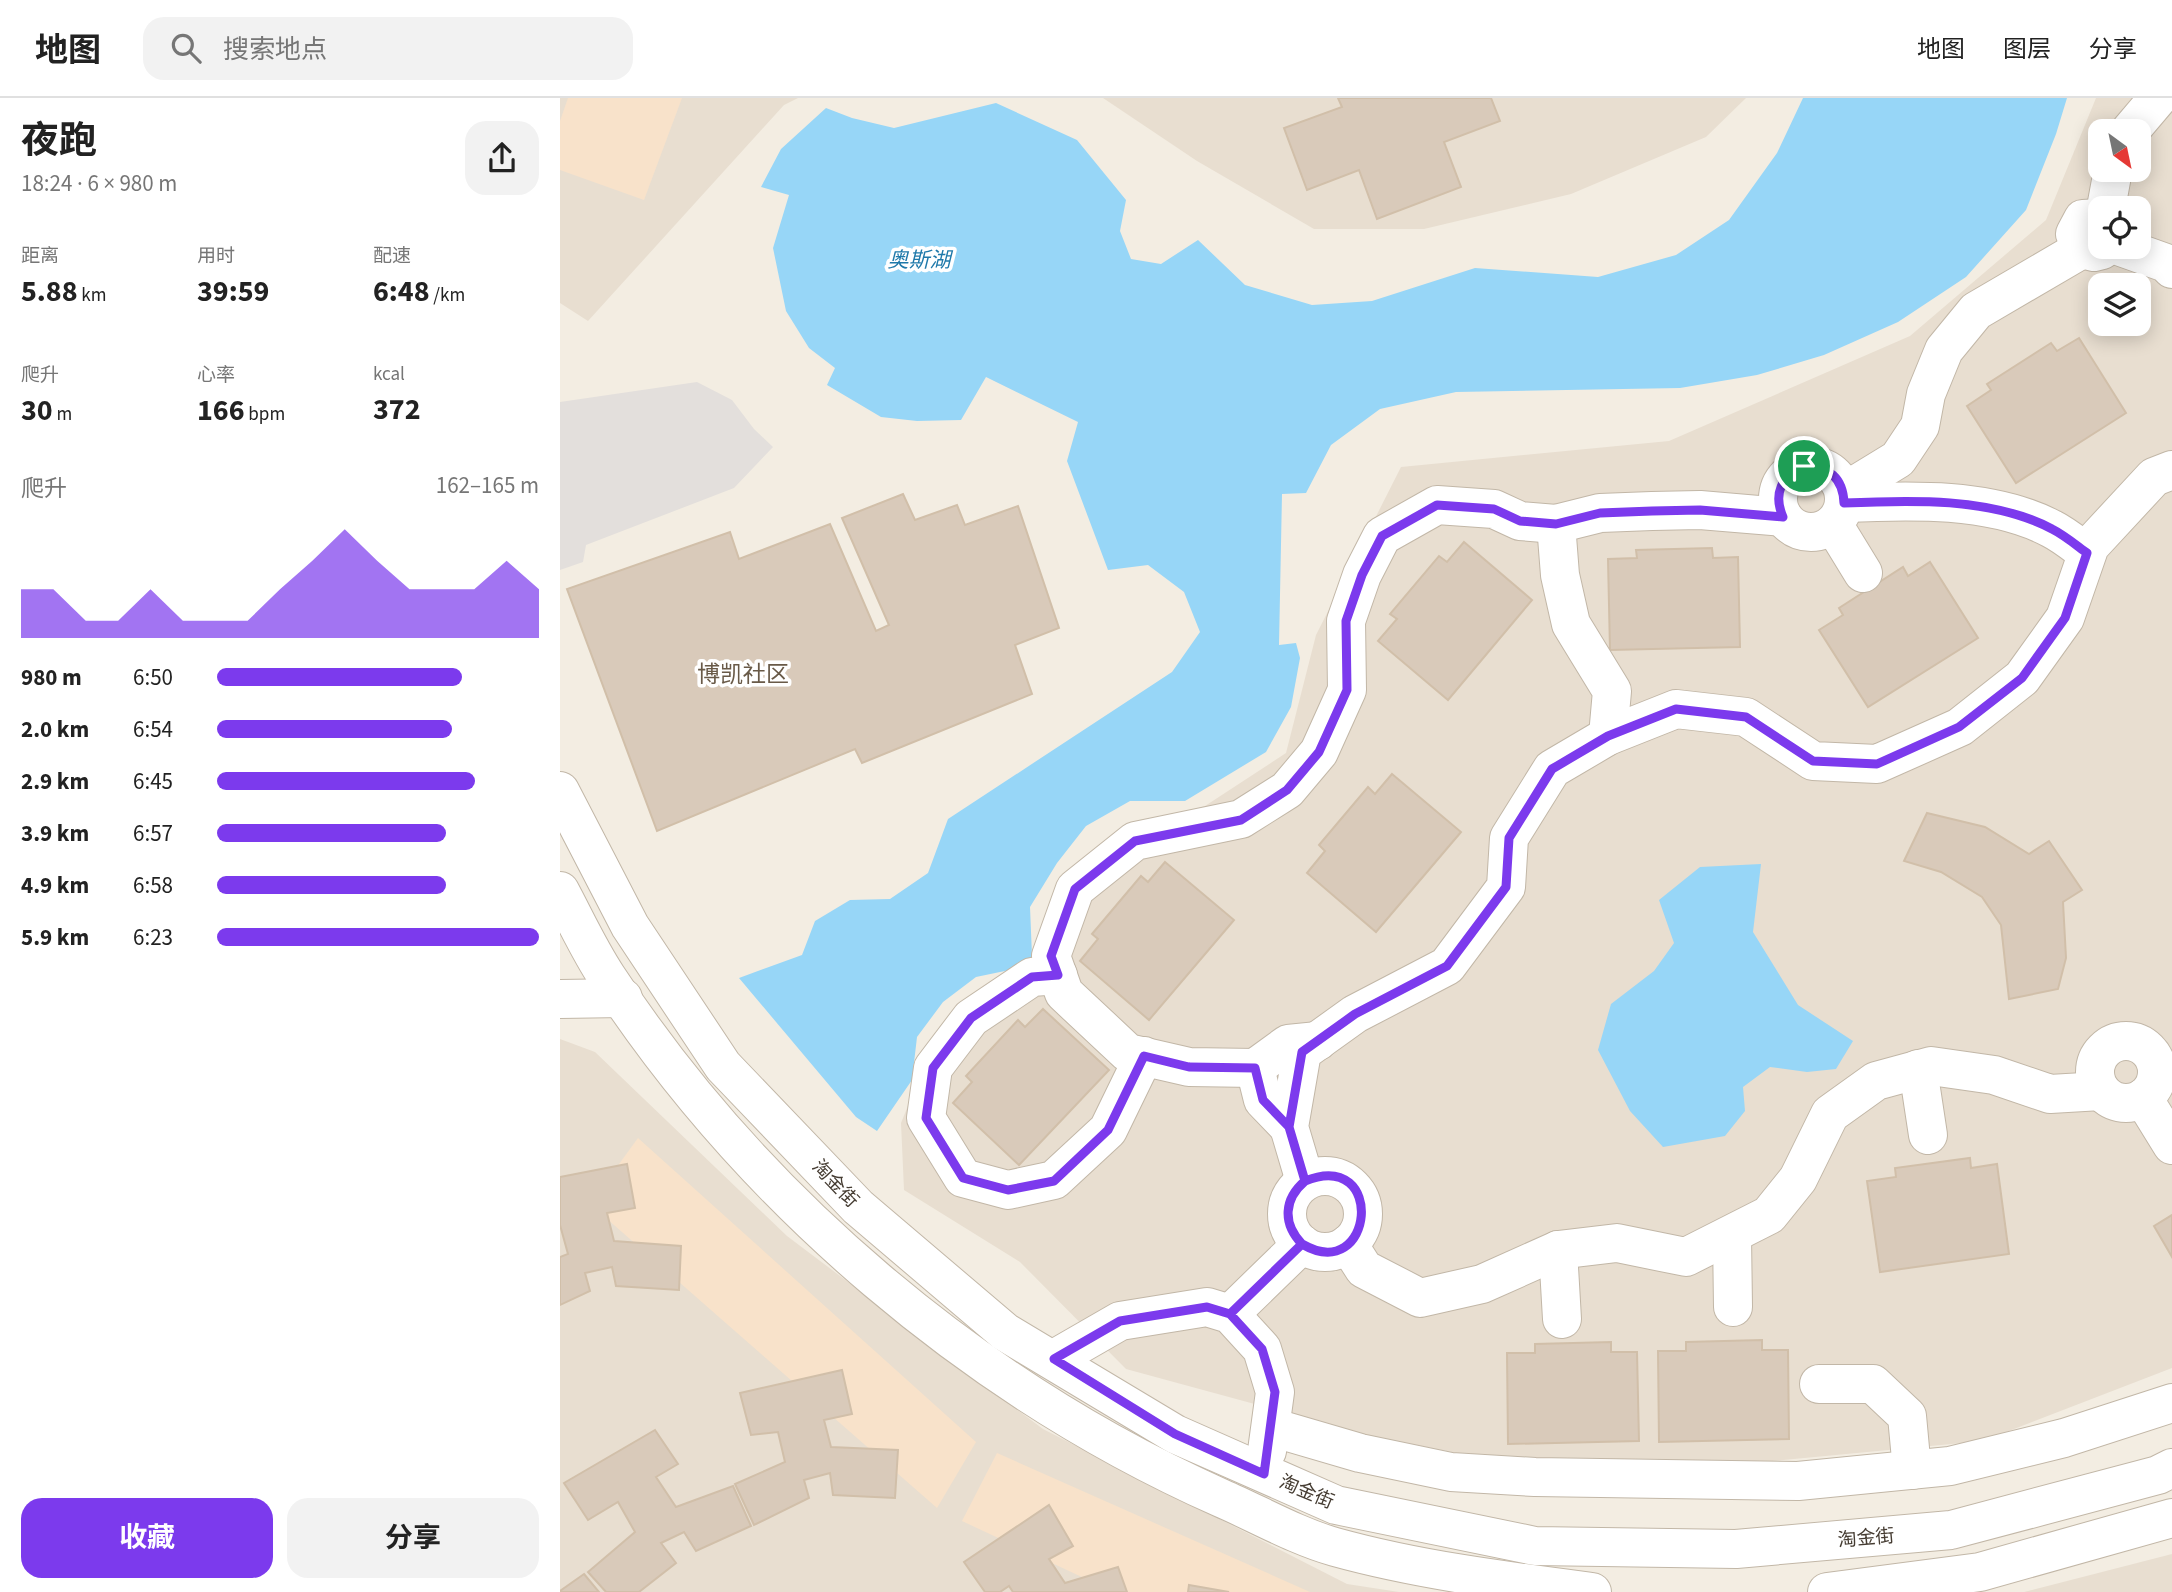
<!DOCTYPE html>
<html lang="zh">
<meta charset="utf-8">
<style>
body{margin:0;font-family:"Source Sans 3","Noto Sans SC",sans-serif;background:#f2f2f2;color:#222;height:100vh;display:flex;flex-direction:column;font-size:26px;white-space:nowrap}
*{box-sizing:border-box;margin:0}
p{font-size:23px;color:#767676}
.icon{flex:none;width:38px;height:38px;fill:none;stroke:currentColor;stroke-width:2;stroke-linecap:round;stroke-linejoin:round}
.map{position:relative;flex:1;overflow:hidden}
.panel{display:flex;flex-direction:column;background:#fff;width:560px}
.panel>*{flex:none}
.needle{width:46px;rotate:147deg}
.buttons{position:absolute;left:1528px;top:21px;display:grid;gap:14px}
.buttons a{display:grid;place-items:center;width:63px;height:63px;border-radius:14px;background:#fff;box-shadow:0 4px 18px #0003;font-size:35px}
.pin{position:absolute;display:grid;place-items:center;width:60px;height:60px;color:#fff;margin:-30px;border:4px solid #fff;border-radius:50%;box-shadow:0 2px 7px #0007}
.round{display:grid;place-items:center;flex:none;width:74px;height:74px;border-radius:21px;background:#f2f2f2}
.overview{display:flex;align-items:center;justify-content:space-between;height:119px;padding:0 21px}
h1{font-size:38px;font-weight:700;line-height:52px}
.stats{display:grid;grid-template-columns:repeat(3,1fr);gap:10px;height:119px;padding:7px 21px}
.stats div{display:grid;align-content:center}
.stats b{font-size:30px;font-weight:700}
.stats small{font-size:19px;font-weight:400}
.stats p{font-size:19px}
.chart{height:196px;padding:14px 21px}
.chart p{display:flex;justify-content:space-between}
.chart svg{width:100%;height:126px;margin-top:7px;fill:#7c3aed;opacity:.7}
.primary-button{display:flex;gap:14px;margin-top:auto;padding:14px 21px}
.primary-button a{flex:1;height:80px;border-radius:21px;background:#7c3aed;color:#fff;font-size:28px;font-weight:700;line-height:80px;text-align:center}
.primary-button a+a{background:#f2f2f2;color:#222}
ul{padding:0 21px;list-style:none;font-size:23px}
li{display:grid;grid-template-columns:112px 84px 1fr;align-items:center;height:52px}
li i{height:18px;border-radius:9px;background:#7c3aed}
header{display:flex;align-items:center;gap:42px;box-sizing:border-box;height:98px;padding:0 35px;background:#fff;border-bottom:2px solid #e0e0e0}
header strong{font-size:33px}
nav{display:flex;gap:38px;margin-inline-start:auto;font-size:24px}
.search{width:490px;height:63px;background:#f2f2f2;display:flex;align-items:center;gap:18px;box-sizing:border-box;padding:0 24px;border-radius:21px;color:#767676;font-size:26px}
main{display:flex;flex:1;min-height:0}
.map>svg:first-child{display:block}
.residential{fill:#e8ded0;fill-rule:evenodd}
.commercial{fill:#f8e2ca}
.parking{fill:#e3dfdc}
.water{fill:#97d6f7}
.building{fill:#d9caba;stroke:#d1bfa9;stroke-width:2}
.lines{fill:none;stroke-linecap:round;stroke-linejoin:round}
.minor-casing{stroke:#c2b7a7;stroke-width:40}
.minor{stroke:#fff;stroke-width:38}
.route-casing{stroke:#fff;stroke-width:14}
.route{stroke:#7c3aed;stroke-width:9}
.labels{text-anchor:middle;stroke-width:7;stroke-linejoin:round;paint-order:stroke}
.street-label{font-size:19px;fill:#453c32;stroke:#fff}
.water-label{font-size:21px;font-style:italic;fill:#1f79aa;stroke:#fff}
.quarter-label{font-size:23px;fill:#695a48;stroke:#fff}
</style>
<header>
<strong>地图</strong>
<div class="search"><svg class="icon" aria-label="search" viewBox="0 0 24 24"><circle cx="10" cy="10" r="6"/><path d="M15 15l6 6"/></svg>搜索地点</div>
<nav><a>地图</a><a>图层</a><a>分享</a></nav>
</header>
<main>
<section class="panel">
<div class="overview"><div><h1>夜跑</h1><p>18:24 · 6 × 980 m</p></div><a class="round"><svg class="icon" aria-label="share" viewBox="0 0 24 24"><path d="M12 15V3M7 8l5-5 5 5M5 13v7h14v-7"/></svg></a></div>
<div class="stats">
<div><p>距离</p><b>5.88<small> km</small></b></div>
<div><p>用时</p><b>39:59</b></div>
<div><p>配速</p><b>6:48<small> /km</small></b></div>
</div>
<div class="stats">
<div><p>爬升</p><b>30<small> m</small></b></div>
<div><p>心率</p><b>166<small> bpm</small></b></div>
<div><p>kcal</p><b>372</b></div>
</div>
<div class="chart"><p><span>爬升</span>162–165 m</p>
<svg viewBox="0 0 160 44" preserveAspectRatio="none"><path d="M0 44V27L10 27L20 38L30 38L40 27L50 38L60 38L70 38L80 27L90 17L100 6L110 17L120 27L130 27L140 27L150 17L160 27V44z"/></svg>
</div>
<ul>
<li><b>980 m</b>6:50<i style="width:76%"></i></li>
<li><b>2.0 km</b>6:54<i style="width:73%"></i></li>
<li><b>2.9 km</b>6:45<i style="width:80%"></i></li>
<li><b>3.9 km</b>6:57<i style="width:71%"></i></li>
<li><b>4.9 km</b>6:58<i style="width:71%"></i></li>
<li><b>5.9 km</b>6:23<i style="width:100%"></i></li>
</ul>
<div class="primary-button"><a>收藏</a><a>分享</a></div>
</section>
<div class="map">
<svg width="1612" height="1494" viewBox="0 0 1612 1494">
<rect width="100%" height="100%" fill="#f3ede2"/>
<g class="residential">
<path d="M0,0H238L224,7L28,223L0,205Z"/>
<path d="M543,0H1186L1146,39L1011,96L864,131H754L637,63Z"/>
<path d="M1536,0H1612V1270L1423,1343L1170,1367L946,1365L812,1338L566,1271L460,1164L344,1092L341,1025L380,928L432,890L481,865L558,735L645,708L726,655L756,537L841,369L1109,343L1350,238L1486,122ZM1540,33H1578V72H1540ZM1540,110H1578V149H1540ZM1540,187H1578V226H1540Z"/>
<path d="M0,941L35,954L227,1138L483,1331L787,1486L839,1494H0Z"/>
<path d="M1612,1456V1494H1464Z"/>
</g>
<g class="commercial">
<path d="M8,0H122L84,102L0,72V23Z"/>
<path d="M78,1040L416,1344L377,1410L30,1106Z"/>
<path d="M437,1355L750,1494H554L402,1423Z"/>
</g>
<path class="parking" d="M137,284L172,302L194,331L213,349L174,390L26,447L23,464L0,472V304Z"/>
<g class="water">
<path d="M1243,0H1507L1496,36L1466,112L1406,179L1338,224L1264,257L1197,277L1120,290L896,294L820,311L771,347L746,395L722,396L719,547L736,545L740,560L731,609L706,654L625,703H570L526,728L497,765L470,809L472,858L464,869L416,879L383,904L357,939L352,982L317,1033L296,1019L179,880L242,857L255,823L290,802L330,801L368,775L388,721L612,574L640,534L624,494L588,467L548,472L507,363L518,324L426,279L401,322L357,323L321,319L267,287L275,270L249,250L226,213L213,150L229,97L201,89L221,51L266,10L292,20L334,30L436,5L517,42L566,102L560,133L571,161L601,166L638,142L685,187L752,207L812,203L915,170L1038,179L1116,157L1169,122L1217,55Z"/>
<path d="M1201,766L1193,834L1238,907L1293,943L1276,971L1247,974L1210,969L1183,989L1185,1013L1165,1038L1103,1049L1070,1013L1038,952L1051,906L1094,873L1114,845L1099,802L1140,769Z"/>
</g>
<g class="building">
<path d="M778,0H931L940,23L884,44L901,89L817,121L799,72L747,92L724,30L782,9Z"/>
<path d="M1519,240L1566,315L1456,385L1407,308L1431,292L1427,286L1491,245L1497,253Z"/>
<path d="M343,396L355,422L397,407L405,427L458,408L499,530L455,547L472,596L302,665L295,651L97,733L7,491L170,434L179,461L270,426L316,533L329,527L282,420Z"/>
<path d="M904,444L972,502L888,602L818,543L837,521L830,516L879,458L887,464Z"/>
<path d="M1152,450L1153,460L1178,459L1180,549L1050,552L1048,461L1077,460L1076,452Z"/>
<path d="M1370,464L1418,540L1308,609L1259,532L1283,517L1279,510L1343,469L1348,478Z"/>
<path d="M832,676L901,734L816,834L747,775L765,753L759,747L808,689L815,696Z"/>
<path d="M1367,715L1425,729L1469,756L1489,743L1522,792L1503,804L1506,860L1498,891L1449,901L1441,827L1422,799L1381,774L1344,763Z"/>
<path d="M605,764L674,822L589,922L520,863L538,841L532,836L581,778L588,784Z"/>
<path d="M483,911L549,972L459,1067L393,1005L412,984L406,978L458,922L465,929Z"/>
<path d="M1410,1060L1411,1070L1437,1066L1449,1156L1320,1174L1307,1083L1336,1079L1335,1070Z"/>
<path d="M67,1066L75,1110L47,1115L54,1143L121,1148L119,1192L56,1188L52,1169L25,1175L30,1193L0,1207V1159L8,1156L0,1127V1079Z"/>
<path d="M1612,1117V1159L1594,1128Z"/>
<path d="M1202,1242V1252H1228L1229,1341L1099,1344L1098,1253H1126V1244Z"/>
<path d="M1051,1244V1254H1077L1079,1343L948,1346L947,1255H975V1246Z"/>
<path d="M282,1272L292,1316L264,1322L271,1349L338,1352L335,1400L273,1397L270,1375L244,1382L249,1400L194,1427L175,1386L225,1364L218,1334L191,1337L180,1295Z"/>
<path d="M95,1332L118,1366L96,1379L116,1409L173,1388L191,1428L136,1453L124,1434L101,1445L116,1465L79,1494H46L28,1474L75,1434L58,1404L28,1422L4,1385Z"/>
<path d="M489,1407L513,1448L489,1461L505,1485L558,1469L567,1494H453L449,1488L440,1494H425L404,1464Z"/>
<path d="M24,1476L39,1494H0V1493Z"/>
<path d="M629,1487L669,1494H628Z"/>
</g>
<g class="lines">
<defs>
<g id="minor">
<path d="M1570,33L1598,0"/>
<path d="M1546,110L1553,72"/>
<path d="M1540,120L1523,121L1515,136L1522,151L1534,154L1542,152"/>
<path d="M1561,149L1606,165L1612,171"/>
<circle cx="1251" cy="401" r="33"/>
<path d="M1284,394L1338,361L1360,328L1366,296L1384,252L1416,213L1522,151"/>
<path d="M1284,405C1349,402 1432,399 1492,431C1504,437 1516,447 1527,455"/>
<path d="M996,426L1000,477L1011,526L1052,593L1048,638"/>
<path d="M1273,426L1303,475"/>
<path d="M0,693L70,828L163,968L298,1109L445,1234L615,1336L776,1407L975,1448L1176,1451L1391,1432L1598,1377L1612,1370"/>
<path d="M0,793C15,821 29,852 47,879C194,1103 416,1291 661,1400C698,1416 736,1438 775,1449C858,1472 946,1483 1032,1494"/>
<path d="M498,877L472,879L411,920L373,970L366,1020L403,1080L448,1092L494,1082L548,1032L584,958"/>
<path d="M0,901L63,900"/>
<circle cx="1566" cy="974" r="31"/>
<path d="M758,943L728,946L695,970L629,969L568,955L504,895L491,858L515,791L575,743L681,721L727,692L759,654L787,592L786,523L802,477L822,438L877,407L934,411L960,423L996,426L1040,415L1092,413L1140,412L1223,419"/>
<path d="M695,970L703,1002L729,1029"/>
<path d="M1358,971L1368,1037"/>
<path d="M1583,1000L1612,1047"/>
<circle cx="765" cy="1116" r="38"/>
<path d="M745,1083L729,1029L742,954L795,916L887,868L946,789L949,740L992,671L1048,638L1116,611L1186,619L1253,663L1317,666L1400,629L1462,580L1505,520L1530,448L1594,379L1612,372"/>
<path d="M1172,1138L1173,1209"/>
<path d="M788,1146L804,1171L860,1200L922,1186L998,1152L1057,1145L1126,1159L1209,1117L1238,1081L1270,1016L1316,983L1371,968L1434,977L1490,996L1541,993"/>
<path d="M998,1152L1002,1221"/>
<path d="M670,1216L742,1146"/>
<path d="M494,1261L560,1223L647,1209L670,1216L702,1251L715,1294L707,1353"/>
<path d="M1259,1286H1313L1347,1318L1352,1372"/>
<path d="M711,1329L800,1355L891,1374L975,1379L1238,1383L1390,1368L1504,1340L1612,1305"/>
<path d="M1267,1494L1420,1474L1612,1420"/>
</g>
</defs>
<use href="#minor" class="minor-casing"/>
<use href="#minor" class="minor"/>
</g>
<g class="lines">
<defs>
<path id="route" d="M1244,368C1221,378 1213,396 1223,419L1140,412L1092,413L1040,415L996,426L960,423L934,411L877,407L822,438L802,477L786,523L787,592L759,654L727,692L681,722L575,743L515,791L491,858L498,877L472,879L411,920L373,970L366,1020L403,1080L448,1092L494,1083L548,1032L584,958L629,969L695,970L703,1002L729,1029L745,1083C724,1101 722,1125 742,1146L670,1216L647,1209L560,1223L494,1261L615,1336L704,1376L715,1294L702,1251L670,1216L742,1146C814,1188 827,1050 745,1083L729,1029L742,954L795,916L887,868L946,789L949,740L992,671L1048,638L1116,611L1186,619L1253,663L1317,666L1399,629L1462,580L1505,520L1527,455C1516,447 1504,437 1492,431C1432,399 1349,402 1284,405C1283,380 1269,368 1244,368"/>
</defs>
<use href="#route" class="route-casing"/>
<use href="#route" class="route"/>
</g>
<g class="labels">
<g class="street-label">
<text transform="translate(276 1085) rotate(46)" y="7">淘金街</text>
<text transform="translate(747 1393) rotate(23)" y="7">淘金街</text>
<text transform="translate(1306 1439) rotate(-5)" y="7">淘金街</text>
</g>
<g class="water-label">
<text x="359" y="169">奥斯湖</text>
</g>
<g class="quarter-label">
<text x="183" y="584">博凯社区</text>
</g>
</g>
</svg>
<div class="buttons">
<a><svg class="needle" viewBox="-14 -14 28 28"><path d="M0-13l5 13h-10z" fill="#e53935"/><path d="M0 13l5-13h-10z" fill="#767676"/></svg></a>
<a><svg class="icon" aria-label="locate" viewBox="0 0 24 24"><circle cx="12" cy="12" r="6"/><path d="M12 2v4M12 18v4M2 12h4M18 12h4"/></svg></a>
<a><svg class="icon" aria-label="layers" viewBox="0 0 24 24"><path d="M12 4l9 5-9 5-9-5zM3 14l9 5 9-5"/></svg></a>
</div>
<div class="pin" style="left:1244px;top:368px;background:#1e9e55"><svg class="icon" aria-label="arrive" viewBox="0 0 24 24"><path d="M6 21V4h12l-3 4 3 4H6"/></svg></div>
</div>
</main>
